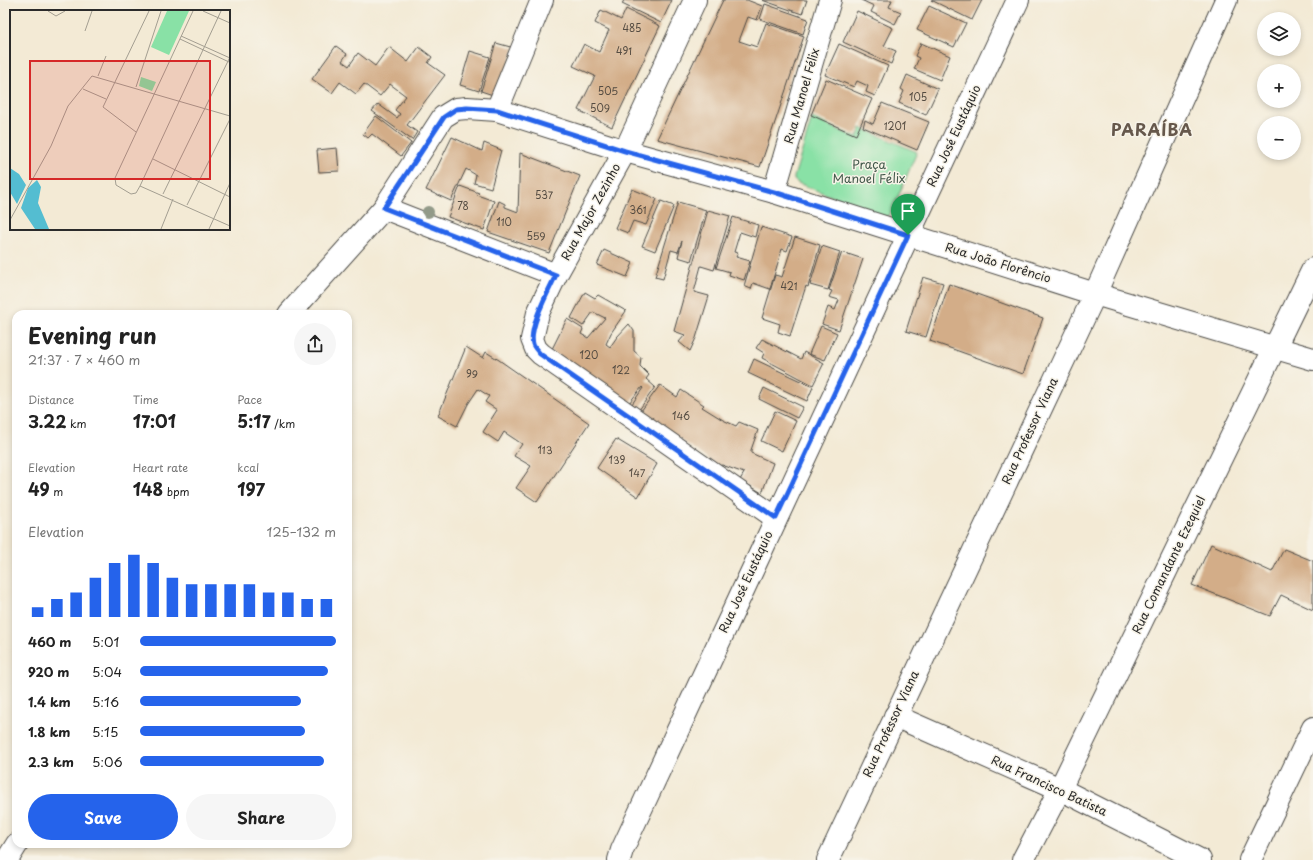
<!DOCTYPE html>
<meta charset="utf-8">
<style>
body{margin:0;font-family:"Playpen Sans",sans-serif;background:#f6f6f6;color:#222;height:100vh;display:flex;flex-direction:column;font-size:15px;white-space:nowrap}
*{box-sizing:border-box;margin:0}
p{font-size:13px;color:#767676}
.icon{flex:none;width:22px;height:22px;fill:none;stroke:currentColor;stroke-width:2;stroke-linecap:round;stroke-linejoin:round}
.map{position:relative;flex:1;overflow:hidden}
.sheet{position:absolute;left:12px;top:310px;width:340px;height:538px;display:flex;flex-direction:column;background:#fff;border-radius:12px;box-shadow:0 2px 6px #0003}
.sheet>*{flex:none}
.controls{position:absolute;left:1257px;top:12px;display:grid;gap:8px}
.controls a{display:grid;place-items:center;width:44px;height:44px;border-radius:50%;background:#fff;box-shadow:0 2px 6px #0003;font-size:20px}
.pin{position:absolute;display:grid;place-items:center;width:34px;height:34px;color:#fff;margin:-41px -17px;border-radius:50% 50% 50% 0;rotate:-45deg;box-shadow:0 0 4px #0007}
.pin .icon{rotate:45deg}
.round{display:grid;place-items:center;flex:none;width:42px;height:42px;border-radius:21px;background:#f6f6f6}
.overview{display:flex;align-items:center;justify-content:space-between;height:68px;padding:0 16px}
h1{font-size:22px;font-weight:700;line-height:30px}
.metrics{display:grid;grid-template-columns:repeat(3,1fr);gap:6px;height:68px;padding:4px 16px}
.metrics div{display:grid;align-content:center}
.metrics b{font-size:17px;font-weight:700}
.metrics small{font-size:11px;font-weight:400}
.metrics p{font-size:11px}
.chart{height:112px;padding:8px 16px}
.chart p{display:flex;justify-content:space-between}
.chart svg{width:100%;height:72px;margin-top:4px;stroke:#2563eb;stroke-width:6}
.primary-button{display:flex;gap:8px;margin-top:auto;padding:8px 16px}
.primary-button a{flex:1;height:46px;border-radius:24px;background:#2563eb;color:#fff;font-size:16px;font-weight:700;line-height:46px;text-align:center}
.primary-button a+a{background:#f6f6f6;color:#222}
ul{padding:0 16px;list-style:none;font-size:13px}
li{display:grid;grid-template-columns:64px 48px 1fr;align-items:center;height:30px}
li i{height:10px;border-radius:5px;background:#2563eb}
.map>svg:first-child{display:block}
.green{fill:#89e1a6;stroke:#5a8668}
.building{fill:#d3ad88}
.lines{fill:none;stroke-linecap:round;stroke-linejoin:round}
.minor-casing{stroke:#494844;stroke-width:24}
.minor{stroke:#fff;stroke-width:22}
.tree{fill:#929a89}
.route-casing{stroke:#fff;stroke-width:8}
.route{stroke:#2563eb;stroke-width:5}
.labels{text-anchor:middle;stroke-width:3;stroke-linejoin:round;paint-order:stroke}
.number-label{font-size:10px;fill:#554c42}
.street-label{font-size:12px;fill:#2b2b2b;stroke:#f7f3e8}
.park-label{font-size:12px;fill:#42584a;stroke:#f7f3e8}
.district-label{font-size:16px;font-weight:bold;letter-spacing:1px;fill:#66584c;stroke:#f7f3e8}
.inset-road{fill:none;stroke:#a39e91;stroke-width:1}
.view{fill:#d62828;fill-opacity:0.15;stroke:#d62828;stroke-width:2}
.inset-edge{fill:none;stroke:#2b2b2b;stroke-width:2}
</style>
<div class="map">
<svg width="1313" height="860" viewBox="0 0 1313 860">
<rect width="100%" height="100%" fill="#f7f3e8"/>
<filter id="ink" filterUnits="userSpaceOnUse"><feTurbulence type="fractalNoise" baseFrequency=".025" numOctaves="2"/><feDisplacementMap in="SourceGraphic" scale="8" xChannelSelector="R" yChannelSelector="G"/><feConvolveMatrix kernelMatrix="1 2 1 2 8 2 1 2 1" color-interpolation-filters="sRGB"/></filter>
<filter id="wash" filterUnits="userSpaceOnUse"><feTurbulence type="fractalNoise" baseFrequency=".012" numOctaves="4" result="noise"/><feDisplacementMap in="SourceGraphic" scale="16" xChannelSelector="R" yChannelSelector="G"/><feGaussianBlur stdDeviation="0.9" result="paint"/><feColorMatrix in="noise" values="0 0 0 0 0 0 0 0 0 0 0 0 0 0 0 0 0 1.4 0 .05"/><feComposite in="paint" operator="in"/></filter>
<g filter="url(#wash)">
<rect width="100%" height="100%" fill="#f3ead5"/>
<path class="green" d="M812,118L857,138L861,128L917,152L891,213L888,216L884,217L798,183L794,180V177Z"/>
<g id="blocks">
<g class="building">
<path d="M624,0H672L661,23L622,4Z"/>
<path d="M723,0H747L762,6L757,20L748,17L739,41L757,47L766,23L804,36L760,167L657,139Z"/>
<path d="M762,0H807L802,14Z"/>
<path d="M861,0H892L889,7L901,12L895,24L871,12L874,6Z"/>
<path d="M931,0H982L972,20Z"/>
<path d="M765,4L808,19L803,34L760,19Z"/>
<path d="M929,6L966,23L954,47L917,30Z"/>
<path d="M626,9L660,26L612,127L578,110L595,76L573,66L584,44L599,52L609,30L595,23L601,10L621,20Z"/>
<path d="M857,11L893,28L884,46L896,51L891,64L843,42Z"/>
<path d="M496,43L514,48L499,97L481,91Z"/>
<path d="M921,43L950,56L940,80L914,69L919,58L915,56Z"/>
<path d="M839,44L888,66L875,96L866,92L868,86L857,81L854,87L825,75Z"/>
<path d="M336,46L347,54L342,61L349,66L358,53L375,66L389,47L408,62L419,47L432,57L428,63L445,75L407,125L417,132L412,140L372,111L378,104L397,118L400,114L395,110L406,96L390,84L380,96L364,84L356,94L340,82L332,93L312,79Z"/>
<path d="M470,51L490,57L479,91L460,85Z"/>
<path d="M907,75L938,89L926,115L899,103L904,91L901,89Z"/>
<path d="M826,79L872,99L856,135L811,115Z"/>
<path d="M882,103L929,122L917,150L863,127L865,120L873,124Z"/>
<path d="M376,116L411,143L401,156L372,134L368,138L363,134Z"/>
<path d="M452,137L482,151L484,143L501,150L491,188L474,183L476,175L466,169L451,201L426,190Z"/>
<path d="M337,148L339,171L319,172L317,150Z"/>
<path d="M520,153L580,176L549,253L488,232L499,201L505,204V207L518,212Z"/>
<path d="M460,186L479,193L477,195L494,201L484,230L448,217Z"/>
<path d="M632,189L657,199L646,225L633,221L628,233L615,228Z"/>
<path d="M661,201L674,206L655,251L642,246Z"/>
<path d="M678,202L706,210L691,261L678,257L682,241L678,252L671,250L663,279L655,277Z"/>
<path d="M708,210L730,216L714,270L701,266L694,292L709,296L696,338L690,351L679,342L685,335L674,331Z"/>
<path d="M733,217L758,225L755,237L740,232L734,252L738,253L736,257L750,261L744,280L729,275L730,272L716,268Z"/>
<path d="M761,227L792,237L787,251L782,249L770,289L753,283L751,289L744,286Z"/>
<path d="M795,237L820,245L808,287L806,286L790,336L778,332L780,324L762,318L775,275L782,277Z"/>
<path d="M822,246L840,252L828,290L810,285Z"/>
<path d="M604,250L633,263L627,277L597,265Z"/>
<path d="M842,252L863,259L839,330L822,324L828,307L835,310L839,300L829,297L832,291L829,290Z"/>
<path d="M923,277L943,283L926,337L906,331Z"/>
<path d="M949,284L1043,318L1023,374L930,341Z"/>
<path d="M585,292L595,298L598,295L626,311L611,333L606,344L610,347L617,337L629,324L634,331V351L641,357L640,366L649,375L646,379L655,387L639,410L632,404L643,388L642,387L629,403L551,351L567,319L583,329L581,334L588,338L605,318L593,312L583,326L571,318Z"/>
<path d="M821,326L837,333L825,360L809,354Z"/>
<path d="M762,339L801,359L804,352L824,363L813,385L762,358L764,353L756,348Z"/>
<path d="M466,347L483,358L486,352L499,360L589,423L537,502L516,488L531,466L514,456L522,444L504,432L498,442L483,432L497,410L485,402L489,396L478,389L468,404L457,426L438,416Z"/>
<path d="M754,359L813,387L807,401L748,373Z"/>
<path d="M660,385L677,397L681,390L704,405L702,407L723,420L736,426L739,422L758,430L751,450V453L773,463L762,493L740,480L744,473L722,465L718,466L641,411Z"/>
<path d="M764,388L803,407L797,418L759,399Z"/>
<path d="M775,411L796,421L782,451L761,441Z"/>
<path d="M616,439L657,464L638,497L597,468Z"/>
<path d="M1211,544L1272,572L1284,549L1313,561V610L1281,595L1270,616L1192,585Z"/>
</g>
</g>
</g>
<g filter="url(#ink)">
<use href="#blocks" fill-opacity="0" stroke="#494844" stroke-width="1"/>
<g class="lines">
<defs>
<g id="minor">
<path d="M695,0L625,151L556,275L538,313L532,339L536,349L541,354L776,518"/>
<path d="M497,110L542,0"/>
<path d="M774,192L830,0"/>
<path d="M384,208L556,275"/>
<path d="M289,314L384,208L443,117L456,109L467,108L497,110L625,151L774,192L1095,294L1313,359"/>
<path d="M895,716L1060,789L1200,860"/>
<path d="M7,860L17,844"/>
<path d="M619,860L622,850L1018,0"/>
<path d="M828,860L1095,294L1226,0"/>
<path d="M1023,860L1060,789L1313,269"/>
<path d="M1250,860L1313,728"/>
</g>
</defs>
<use href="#minor" class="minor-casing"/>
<use href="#minor" class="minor"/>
</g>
<circle class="tree" cx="428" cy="212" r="6"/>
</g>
<g class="lines" filter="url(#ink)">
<defs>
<path id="route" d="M467,108L497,110L625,151L774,192L908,235L776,518L540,354C538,351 534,348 533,344C528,328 549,290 556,275L384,208L444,117L456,109Z"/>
</defs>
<use href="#route" class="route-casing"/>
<use href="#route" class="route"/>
</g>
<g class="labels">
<g class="number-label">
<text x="632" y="32">485</text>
<text x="624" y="55">491</text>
<text x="608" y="95">505</text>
<text x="918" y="101">105</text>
<text x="600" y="112">509</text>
<text x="895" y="130">1201</text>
<text x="544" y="199">537</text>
<text x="463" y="210">78</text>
<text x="638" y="214">361</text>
<text x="504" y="226">110</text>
<text x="536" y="240">559</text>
<text x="789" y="290">421</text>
<text x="589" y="359">120</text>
<text x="621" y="374">122</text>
<text x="472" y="378">99</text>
<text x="681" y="420">146</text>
<text x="545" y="454">113</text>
<text x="617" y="464">139</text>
<text x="637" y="477">147</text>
</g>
<g class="street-label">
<text transform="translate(802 96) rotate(-74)" y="4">Rua Manoel Félix</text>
<text transform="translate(954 136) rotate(-65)" y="4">Rua José Eustáquio</text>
<text transform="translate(591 212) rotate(-61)" y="4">Rua Major Zezinho</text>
<text transform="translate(998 263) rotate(17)" y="4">Rua João Florêncio</text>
<text transform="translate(1030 431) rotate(-65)" y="4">Rua Professor Viana</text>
<text transform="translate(1169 565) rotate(-64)" y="4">Rua Comandante Ezequiel</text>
<text transform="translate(746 582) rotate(-65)" y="4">Rua José Eustáquio</text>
<text transform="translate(891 724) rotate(-65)" y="4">Rua Professor Viana</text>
<text transform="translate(1049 786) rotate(25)" y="4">Rua Francisco Batista</text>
</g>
<g class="park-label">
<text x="869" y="169">Praça<tspan x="869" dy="14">Manoel Félix</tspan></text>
</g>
<g class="district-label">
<text x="1152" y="136">PARAÍBA</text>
</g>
</g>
<g transform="translate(10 10)">
<rect width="220" height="220" fill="#f3ead5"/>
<path d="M157,1H179L159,45L141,37ZM131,67L146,72L142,81L129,76Z" fill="#89e1a6"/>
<path d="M0,158L9,164L16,175L7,194L0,182ZM27,170L31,177L28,193L39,219H25L11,198L18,178Z" fill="#54bdd1"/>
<path class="inset-road" d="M38,1L46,6L55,1M183,1L105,168L106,175L121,184L126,183L130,176L211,1M193,1L220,13M75,21L82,1M171,26L220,48M170,29L219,52M88,66L96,46M126,77L151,1M73,79L96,89M126,122L93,97L139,1M143,149L220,187M130,176L220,216M153,184L220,47M177,195L220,109M0,210L41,136L58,96L82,66L220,106M151,219L163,189M199,219L220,173"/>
<path class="view" d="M20,51H200V169H20Z"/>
<rect width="220" height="220" class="inset-edge"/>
</g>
</svg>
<div class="controls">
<a><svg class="icon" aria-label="layers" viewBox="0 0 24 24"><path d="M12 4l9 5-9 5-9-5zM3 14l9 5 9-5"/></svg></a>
<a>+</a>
<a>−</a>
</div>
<div class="pin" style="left:908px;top:235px;background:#1e9e55"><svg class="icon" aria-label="arrive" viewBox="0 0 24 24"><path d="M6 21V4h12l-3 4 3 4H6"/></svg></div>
<section class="sheet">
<div class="overview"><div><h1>Evening run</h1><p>21:37 · 7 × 460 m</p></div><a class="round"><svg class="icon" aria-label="share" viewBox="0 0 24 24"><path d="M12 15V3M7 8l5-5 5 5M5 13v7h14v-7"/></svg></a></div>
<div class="metrics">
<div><p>Distance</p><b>3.22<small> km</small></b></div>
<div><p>Time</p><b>17:01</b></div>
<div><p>Pace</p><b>5:17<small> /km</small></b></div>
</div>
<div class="metrics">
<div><p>Elevation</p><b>49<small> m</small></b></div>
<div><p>Heart rate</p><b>148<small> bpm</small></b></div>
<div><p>kcal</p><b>197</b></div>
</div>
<div class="chart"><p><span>Elevation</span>125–132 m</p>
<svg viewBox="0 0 160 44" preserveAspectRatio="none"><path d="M5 44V38M15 44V33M25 44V29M35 44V20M45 44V11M55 44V6M65 44V11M75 44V20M85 44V24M95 44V24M105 44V24M115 44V24M125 44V29M135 44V29M145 44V33M155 44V33"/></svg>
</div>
<ul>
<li><b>460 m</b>5:01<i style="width:100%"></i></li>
<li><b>920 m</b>5:04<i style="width:96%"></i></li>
<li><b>1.4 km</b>5:16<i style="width:82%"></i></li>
<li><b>1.8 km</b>5:15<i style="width:84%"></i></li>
<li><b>2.3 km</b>5:06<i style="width:94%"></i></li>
</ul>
<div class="primary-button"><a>Save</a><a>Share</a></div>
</section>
</div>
